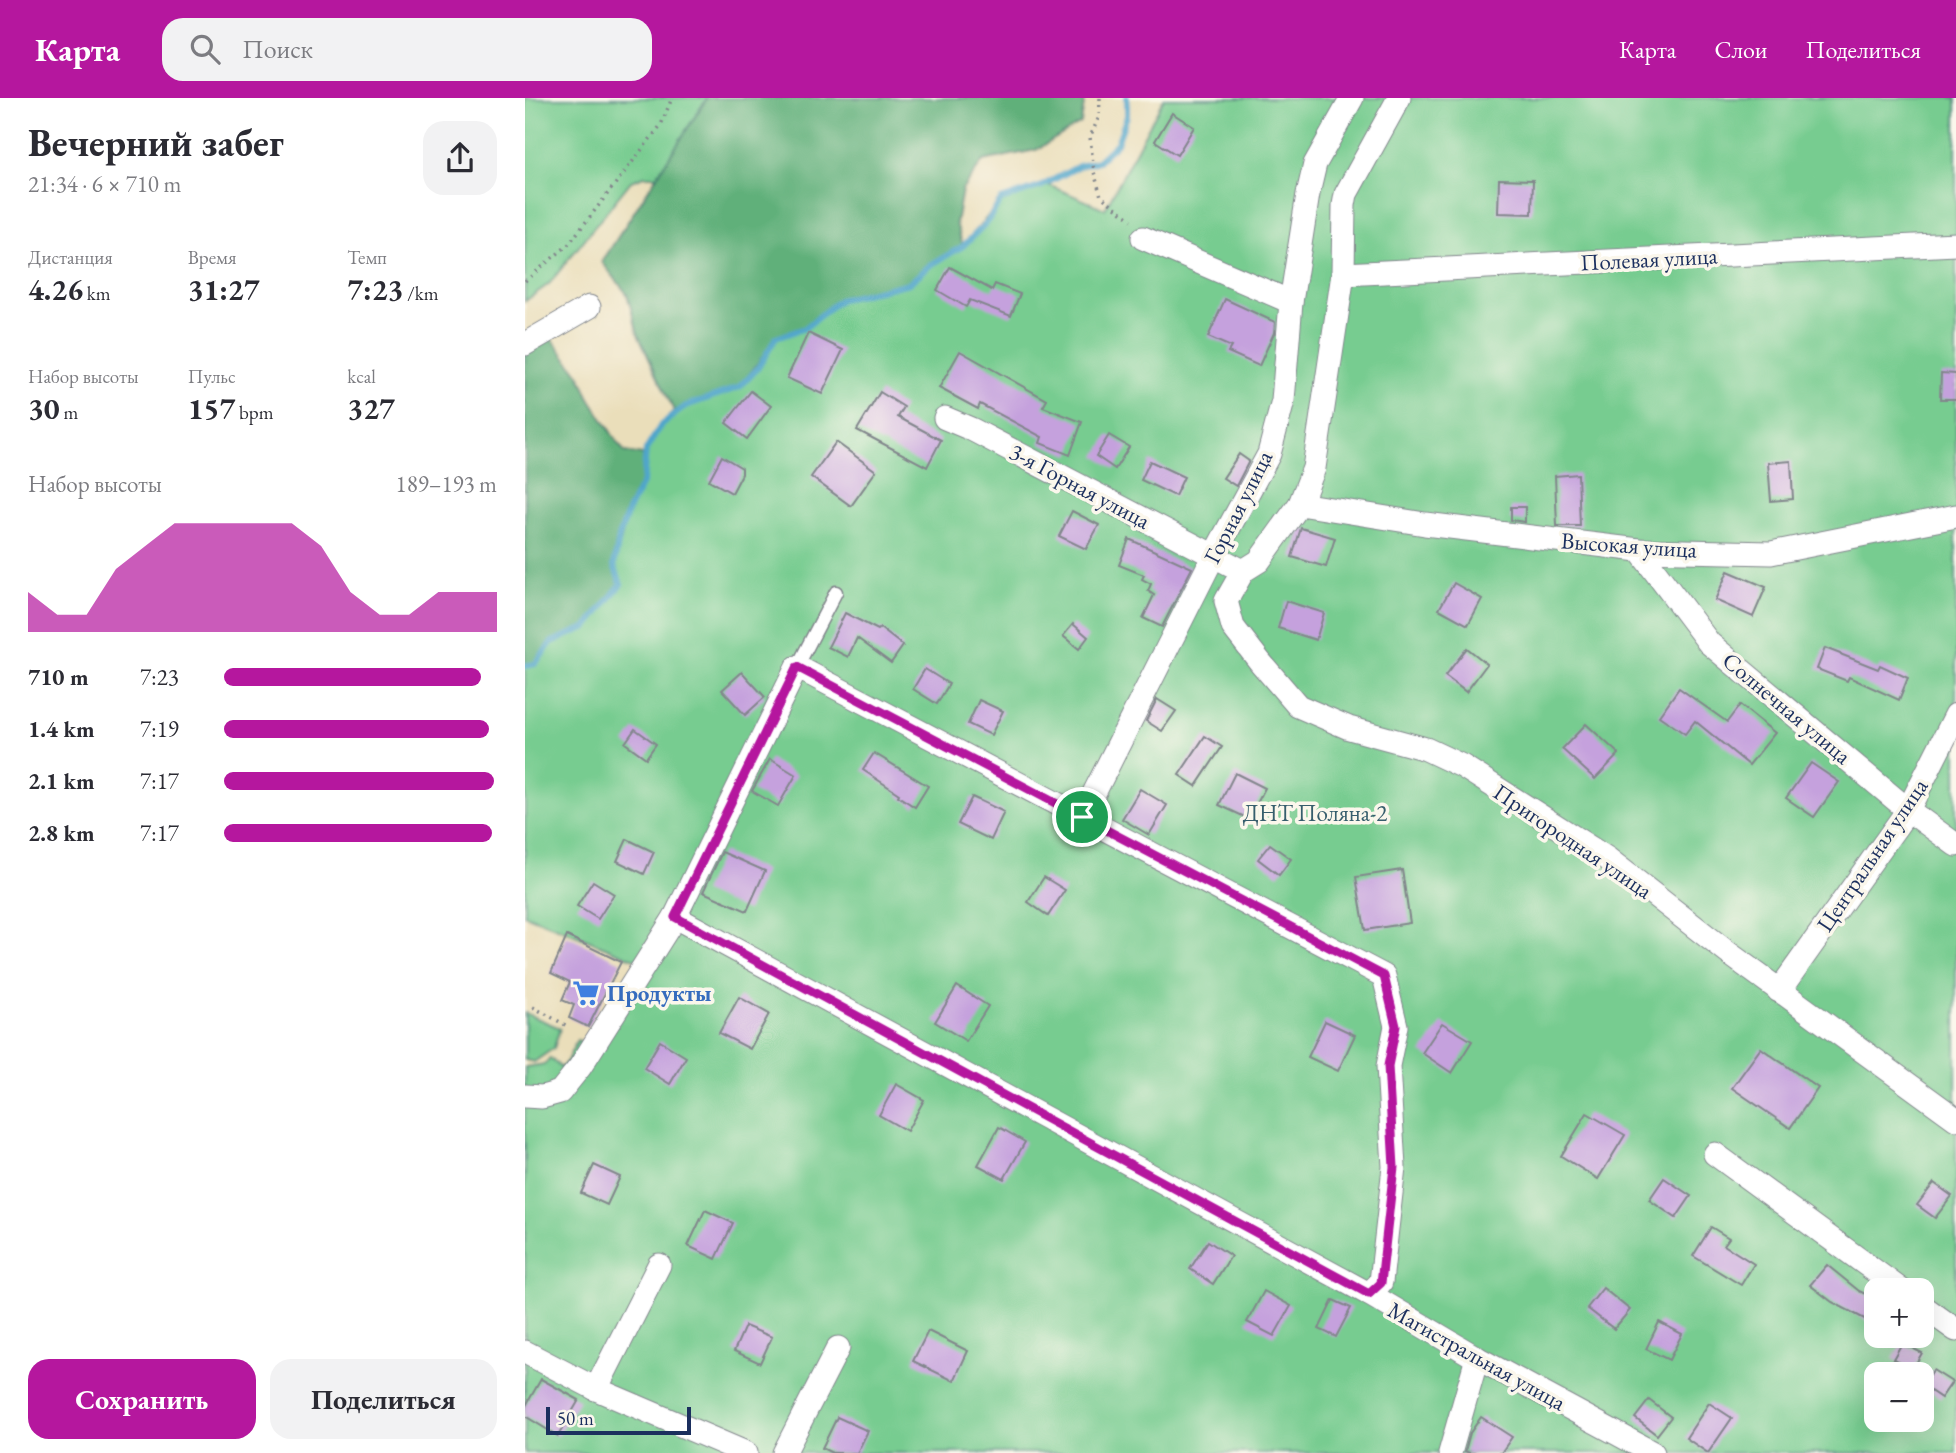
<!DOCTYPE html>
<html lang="ru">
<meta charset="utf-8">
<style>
body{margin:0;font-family:"EB Garamond",serif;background:#f2f2f3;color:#2b2b33;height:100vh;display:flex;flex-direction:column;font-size:26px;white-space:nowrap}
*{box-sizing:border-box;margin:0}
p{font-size:23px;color:#7c7c81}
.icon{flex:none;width:38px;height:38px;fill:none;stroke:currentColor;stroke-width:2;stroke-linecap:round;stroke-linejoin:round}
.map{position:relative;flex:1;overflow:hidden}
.side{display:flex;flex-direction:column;background:#fff;width:525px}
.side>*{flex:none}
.tools{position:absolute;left:1339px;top:1180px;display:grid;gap:14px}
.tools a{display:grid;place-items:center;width:70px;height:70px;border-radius:14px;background:#fff;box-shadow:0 7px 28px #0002;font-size:35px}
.scale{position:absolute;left:21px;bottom:18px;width:145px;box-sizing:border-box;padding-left:7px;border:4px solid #1b2f5e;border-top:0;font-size:19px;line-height:24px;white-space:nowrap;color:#1b2f5e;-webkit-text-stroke:5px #fbf7ec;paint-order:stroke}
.pin{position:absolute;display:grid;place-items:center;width:60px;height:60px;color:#fff;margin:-30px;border:4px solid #fff;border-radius:50%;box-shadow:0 2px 7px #0007}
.round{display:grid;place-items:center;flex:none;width:74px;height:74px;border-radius:21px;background:#f2f2f3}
.headline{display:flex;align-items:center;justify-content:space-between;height:119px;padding:0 28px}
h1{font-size:38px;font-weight:700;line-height:52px}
.stats{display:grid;grid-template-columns:repeat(3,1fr);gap:10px;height:119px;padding:7px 28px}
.stats div{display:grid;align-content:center}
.stats b{font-size:30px;font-weight:700}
.stats small{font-size:19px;font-weight:400}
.stats p{font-size:19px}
.chart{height:196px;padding:14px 28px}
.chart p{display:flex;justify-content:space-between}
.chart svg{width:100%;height:126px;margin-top:7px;fill:#b5179e;opacity:.7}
.button{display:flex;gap:14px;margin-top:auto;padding:14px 28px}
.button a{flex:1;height:80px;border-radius:21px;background:#b5179e;color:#fff;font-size:28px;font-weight:700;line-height:80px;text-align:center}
.button a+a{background:#f2f2f3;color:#2b2b33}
ul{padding:0 28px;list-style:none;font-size:23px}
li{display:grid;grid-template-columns:112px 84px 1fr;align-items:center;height:52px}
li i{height:18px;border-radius:9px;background:#b5179e}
header{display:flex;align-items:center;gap:42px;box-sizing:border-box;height:98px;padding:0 35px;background:#b5179e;color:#fff}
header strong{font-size:33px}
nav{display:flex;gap:38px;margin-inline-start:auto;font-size:24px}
.search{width:490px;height:63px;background:#f2f2f3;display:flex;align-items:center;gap:18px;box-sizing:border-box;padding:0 24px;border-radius:21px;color:#7c7c81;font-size:26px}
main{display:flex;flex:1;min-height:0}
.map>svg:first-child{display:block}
.green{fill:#77cc90;stroke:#497e77;stroke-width:2;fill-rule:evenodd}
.forest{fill:#61b07a;stroke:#3e706c;stroke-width:2}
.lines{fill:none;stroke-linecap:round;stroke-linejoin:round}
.stream{stroke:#4fa5cb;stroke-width:6}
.building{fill:#c5a1dd}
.service-casing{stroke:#82868c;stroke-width:15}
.minor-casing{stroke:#82868c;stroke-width:25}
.path{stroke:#82868c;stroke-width:3.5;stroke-dasharray:2 5;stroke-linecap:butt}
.service{stroke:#fff;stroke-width:12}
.minor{stroke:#fff;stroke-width:23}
.route-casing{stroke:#fff;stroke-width:14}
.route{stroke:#b5179e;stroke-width:9}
.labels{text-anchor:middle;stroke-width:7;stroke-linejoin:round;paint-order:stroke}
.street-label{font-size:23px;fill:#1b2f5e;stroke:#fbf7ec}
.park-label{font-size:23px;fill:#375e6d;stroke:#fbf7ec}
.shop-label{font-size:23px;font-weight:bold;fill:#366cbe;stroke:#fbf7ec;text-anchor:start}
</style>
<header>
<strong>Карта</strong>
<div class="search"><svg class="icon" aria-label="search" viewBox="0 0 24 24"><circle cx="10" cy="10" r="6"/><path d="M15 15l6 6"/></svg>Поиск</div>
<nav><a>Карта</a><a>Слои</a><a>Поделиться</a></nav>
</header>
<main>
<section class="side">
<div class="headline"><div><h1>Вечерний забег</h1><p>21:34 · 6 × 710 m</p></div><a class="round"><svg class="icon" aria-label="share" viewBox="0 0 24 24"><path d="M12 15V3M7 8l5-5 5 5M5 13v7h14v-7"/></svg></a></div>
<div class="stats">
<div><p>Дистанция</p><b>4.26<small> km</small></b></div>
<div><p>Время</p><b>31:27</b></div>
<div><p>Темп</p><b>7:23<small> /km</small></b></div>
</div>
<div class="stats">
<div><p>Набор высоты</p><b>30<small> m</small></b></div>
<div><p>Пульс</p><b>157<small> bpm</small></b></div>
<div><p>kcal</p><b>327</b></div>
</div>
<div class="chart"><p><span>Набор высоты</span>189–193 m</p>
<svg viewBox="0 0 160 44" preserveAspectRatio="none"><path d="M0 44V30L10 38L20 38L30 22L40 14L50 6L60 6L70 6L80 6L90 6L100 14L110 30L120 38L130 38L140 30L150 30L160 30V44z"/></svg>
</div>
<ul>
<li><b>710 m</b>7:23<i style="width:94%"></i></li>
<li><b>1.4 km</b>7:19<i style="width:97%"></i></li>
<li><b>2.1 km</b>7:17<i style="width:99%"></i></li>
<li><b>2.8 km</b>7:17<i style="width:98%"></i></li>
</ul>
<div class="button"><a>Сохранить</a><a>Поделиться</a></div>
</section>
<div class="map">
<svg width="1431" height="1355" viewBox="0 0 1431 1355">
<rect width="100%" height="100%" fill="#fbf7ec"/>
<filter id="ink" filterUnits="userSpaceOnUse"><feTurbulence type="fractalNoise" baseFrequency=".0143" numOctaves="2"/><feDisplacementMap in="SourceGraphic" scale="14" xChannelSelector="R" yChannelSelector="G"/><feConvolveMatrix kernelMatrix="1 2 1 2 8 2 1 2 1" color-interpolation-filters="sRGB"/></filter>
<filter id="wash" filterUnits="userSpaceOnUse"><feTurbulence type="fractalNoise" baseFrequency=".00686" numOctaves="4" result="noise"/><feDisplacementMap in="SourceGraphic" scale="28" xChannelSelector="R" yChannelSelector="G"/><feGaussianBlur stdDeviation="1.57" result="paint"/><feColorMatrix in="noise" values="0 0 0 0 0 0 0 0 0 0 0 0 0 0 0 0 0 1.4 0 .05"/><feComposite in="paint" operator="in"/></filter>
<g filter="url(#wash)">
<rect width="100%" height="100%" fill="#eadeba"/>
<g class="green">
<path d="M0,0H182L132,78H119L106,83L24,186L0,203Z"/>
<path d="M639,0H1431V1355H0V969L20,966L25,960L36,970L42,963L52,942L71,949L120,865L0,817V568L10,566L25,547L62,529L89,467L104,410L118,383V357L136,327L149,313L215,289L251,240L280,230L314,202L384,185L406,166L438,148L476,102L521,86L580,111ZM1351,1192H1396V1237H1351ZM1351,1276H1396V1321H1351Z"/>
<path d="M0,915L35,930L29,950L9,964L0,962Z"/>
</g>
<g class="forest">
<path d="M182,0H560L556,25L511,52L458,63L437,92L431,125L438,148L406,166L384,185L314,202L280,230L251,240L215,289L149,313L113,236L102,196L77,164Z"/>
<path d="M25,238L55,278L64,299L92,344L100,354L118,357V383L104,410L89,467L96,486L62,529L25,547L10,566L0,568V256Z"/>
</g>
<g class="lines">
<path class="stream" d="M0,568L10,566L27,544L62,529L96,486L89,467L94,439L103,413L118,383L121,352L136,327L161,308L215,289L232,271L251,240L280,230L314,202L384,185L404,168L438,148L462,124L476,102L517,88L554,68L573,63L592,45L602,18V0"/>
</g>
<g id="blocks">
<g class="building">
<path d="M647,15L669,29L652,57L630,43Z"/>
<path d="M974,81L1008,82L1007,116L973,115Z"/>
<path d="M425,169L467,192L470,186L495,196L486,218L445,202L441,209L412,192Z"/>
<path d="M700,201L750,224L749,235L734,268L703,254L706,249L683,239Z"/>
<path d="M283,235L318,252L297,296L262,280Z"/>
<path d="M435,253L522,302L518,309L557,324L545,357L515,345L517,339L455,306L453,311L414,290Z"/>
<path d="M1416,275L1431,276V301H1415Z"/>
<path d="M226,293L246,308L222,341L201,325Z"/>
<path d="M355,294L379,309L373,319L416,342L402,369L332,332Z"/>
<path d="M584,337L604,349L590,371L571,358Z"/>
<path d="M311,344L351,373L326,408L286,379Z"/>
<path d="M714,356L724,363L711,388L698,380Z"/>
<path d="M197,358L217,370V376L207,395L184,382Z"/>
<path d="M625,363L659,379L650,398L616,382Z"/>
<path d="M1266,363L1268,401L1246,403L1243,365Z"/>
<path d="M1053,376L1055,428H1032L1030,378Z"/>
<path d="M986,409H1000V424L986,422Z"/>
<path d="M547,413L574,427L561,451L534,438Z"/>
<path d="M776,430L810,440L801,469L767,459Z"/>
<path d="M604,441L667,470L637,529L618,520L629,497L623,493L626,486L617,481L619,477L594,467Z"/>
<path d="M1203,473L1241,489L1228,519L1190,502Z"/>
<path d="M929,485L957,501L943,527L914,511Z"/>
<path d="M761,503L799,515L791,542L753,530Z"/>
<path d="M320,515L353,532L355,530L378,548L366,565L332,540L323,559L303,549Z"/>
<path d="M548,526L563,539L554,551L538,538Z"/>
<path d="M942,550L962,566L941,594L920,578Z"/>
<path d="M1300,550L1353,571L1355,567L1383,580L1374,602L1324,579L1322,583L1292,571Z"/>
<path d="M400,571L424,586L412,606L388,591Z"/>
<path d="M217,574L240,599L220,617L197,592Z"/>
<path d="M1154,590L1202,624L1215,607L1250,635L1224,667L1170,623L1160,636L1134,618Z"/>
<path d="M632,601L651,613L637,633L621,623Z"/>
<path d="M454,602L478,613L466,637L443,626Z"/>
<path d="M1061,626L1094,656L1070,681L1037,651Z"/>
<path d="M110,631L131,646L121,660L100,645Z"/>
<path d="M680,638L697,649L671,688L654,677Z"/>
<path d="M349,655L403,688L390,709L373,698L374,696L338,672Z"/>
<path d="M245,661L271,677L253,708L227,693Z"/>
<path d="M1286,665L1314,684L1289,719L1261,700Z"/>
<path d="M710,675L740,690L724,721L694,707Z"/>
<path d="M615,691L642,707L624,737L597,721Z"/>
<path d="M447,699L479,714L466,742L433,726Z"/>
<path d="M102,741L129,754L119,776L92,763Z"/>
<path d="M745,746L766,761L754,777L733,761Z"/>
<path d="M197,754L240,773L222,813L178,794Z"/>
<path d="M877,772L885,825L840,832L831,779Z"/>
<path d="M519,779L540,792L523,818L503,804Z"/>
<path d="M68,783L89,796L73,821L52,808Z"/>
<path d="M42,838L96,864L63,929L44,920L49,907L37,902L45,884L26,875Z"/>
<path d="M432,888L463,908L441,943L410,924Z"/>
<path d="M214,899L244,916L225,951L194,935Z"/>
<path d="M800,923L830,937L813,973L783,959Z"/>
<path d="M917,925L947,943L927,975L897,955Z"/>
<path d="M135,943L161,959L145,986L119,970Z"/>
<path d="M1236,950L1293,990L1265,1030L1207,990Z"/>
<path d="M371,986L399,1002L382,1033L354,1017Z"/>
<path d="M1062,1015L1100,1037L1073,1081L1036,1058Z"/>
<path d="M474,1029L500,1044L479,1081L453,1067Z"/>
<path d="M69,1067L95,1079L82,1107L56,1095Z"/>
<path d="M1139,1080L1166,1098L1151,1120L1124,1102Z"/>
<path d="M1409,1085L1427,1098L1410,1120L1392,1107Z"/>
<path d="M180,1112L208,1125L191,1161L163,1148Z"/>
<path d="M1186,1129L1204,1140L1199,1147L1229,1166L1216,1187L1168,1158Z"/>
<path d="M683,1143L706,1158L688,1186L665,1171Z"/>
<path d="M1302,1167L1334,1193L1351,1201V1227L1307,1204L1285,1187Z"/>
<path d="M1078,1190L1105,1212L1089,1231L1062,1210Z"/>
<path d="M739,1193L766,1208L749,1238L722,1224Z"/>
<path d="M808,1202L826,1210L811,1239L794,1231Z"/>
<path d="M1134,1224L1157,1236L1144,1262L1121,1251Z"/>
<path d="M220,1228L247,1239L235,1265L209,1253Z"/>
<path d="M403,1233L443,1253L429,1283L388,1263Z"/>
<path d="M1377,1245L1397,1255L1388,1271L1368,1261Z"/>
<path d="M1408,1272L1427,1284L1416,1300L1398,1288Z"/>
<path d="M16,1281L54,1302L33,1338L0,1318V1309Z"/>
<path d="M1124,1302L1146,1319L1132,1337L1110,1320Z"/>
<path d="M1184,1305L1207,1320L1183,1355L1161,1340Z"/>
<path d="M312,1319L343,1333L332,1355H307L297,1350Z"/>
<path d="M956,1319L987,1339L976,1355H944L940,1353L945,1335Z"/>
</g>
</g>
</g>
<g filter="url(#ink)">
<use href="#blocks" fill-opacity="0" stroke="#82868c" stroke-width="2"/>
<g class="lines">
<defs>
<path id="service" d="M272,569L311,494"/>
<g id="minor">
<path d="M618,140L766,204"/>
<path d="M818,176L1431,146"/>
<path d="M0,246L64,209"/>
<path d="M420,320L446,331L718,473L734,463L775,406L789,370L818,176L819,107L821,96L874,0"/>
<path d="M775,406L900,426L1114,452L1246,455L1431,418"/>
<path d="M1114,452L1184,545L1383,712L1431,747"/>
<path d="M718,473L701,503L708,529L736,565L773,608L824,630L901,651L937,668L1083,761L1202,854L1431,1021"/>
<path d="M557,719L688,459L744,356L758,303L766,204L783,96L790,66L827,0"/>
<path d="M150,819L844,1196L952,1260L1128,1355"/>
<path d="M1254,893L1383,712L1431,617"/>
<path d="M0,998L17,999L35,994L55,969L150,819L272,569L859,878L871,928L863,968L869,1069L856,1184L844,1196"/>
<path d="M1190,1056L1376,1192"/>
<path d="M1396,1207L1431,1232"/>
<path d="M0,1254L71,1291L221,1355"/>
<path d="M71,1291L134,1167"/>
<path d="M259,1355L313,1250"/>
<path d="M925,1355L952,1260"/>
</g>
</defs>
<use href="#service" class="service-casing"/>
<use href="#minor" class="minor-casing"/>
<g class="path">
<path d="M575,0L574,19L565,39L569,74L576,98L607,122"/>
<path d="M0,183L43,147L136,27L147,0"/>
<path d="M8,909L44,929"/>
</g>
<use href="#service" class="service"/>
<use href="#minor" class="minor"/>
</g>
</g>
<g class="lines" filter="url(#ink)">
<defs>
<path id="route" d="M272,569L859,878L871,928L863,968L869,1069L856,1185L844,1196L150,819Z"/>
</defs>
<use href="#route" class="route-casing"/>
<use href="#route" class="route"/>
</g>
<defs>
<symbol id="supermarket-bare" viewBox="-9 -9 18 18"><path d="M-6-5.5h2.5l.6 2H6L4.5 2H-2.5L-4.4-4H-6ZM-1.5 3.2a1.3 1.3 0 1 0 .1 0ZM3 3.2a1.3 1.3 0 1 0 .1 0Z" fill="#3f7fe0" stroke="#fbf7ec" stroke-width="2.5" paint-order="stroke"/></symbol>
</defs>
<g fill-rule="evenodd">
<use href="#supermarket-bare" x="42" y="876" width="38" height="38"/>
</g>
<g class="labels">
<g class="street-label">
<text transform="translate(1124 161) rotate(-3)" y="8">Полевая улица</text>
<text transform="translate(555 388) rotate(28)" y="8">3-я Горная улица</text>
<text transform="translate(713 409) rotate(-63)" y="8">Горная улица</text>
<text transform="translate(1104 447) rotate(4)" y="8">Высокая улица</text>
<text transform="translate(1262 610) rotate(40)" y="8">Солнечная улица</text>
<text transform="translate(1048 743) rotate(34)" y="8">Пригородная улица</text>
<text transform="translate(1347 757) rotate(-56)" y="8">Центральная улица</text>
<text transform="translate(952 1258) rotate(29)" y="8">Магистральная улица</text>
</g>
<g class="park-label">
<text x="790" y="723">ДНТ Поляна-2</text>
</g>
<g class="shop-label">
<text x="82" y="903">Продукты</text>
</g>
</g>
</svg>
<div class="tools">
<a>+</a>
<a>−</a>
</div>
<div class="scale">50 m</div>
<div class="pin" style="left:557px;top:719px;background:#1e9e55"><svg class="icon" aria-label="arrive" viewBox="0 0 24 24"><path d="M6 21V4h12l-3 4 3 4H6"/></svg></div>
</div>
</main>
